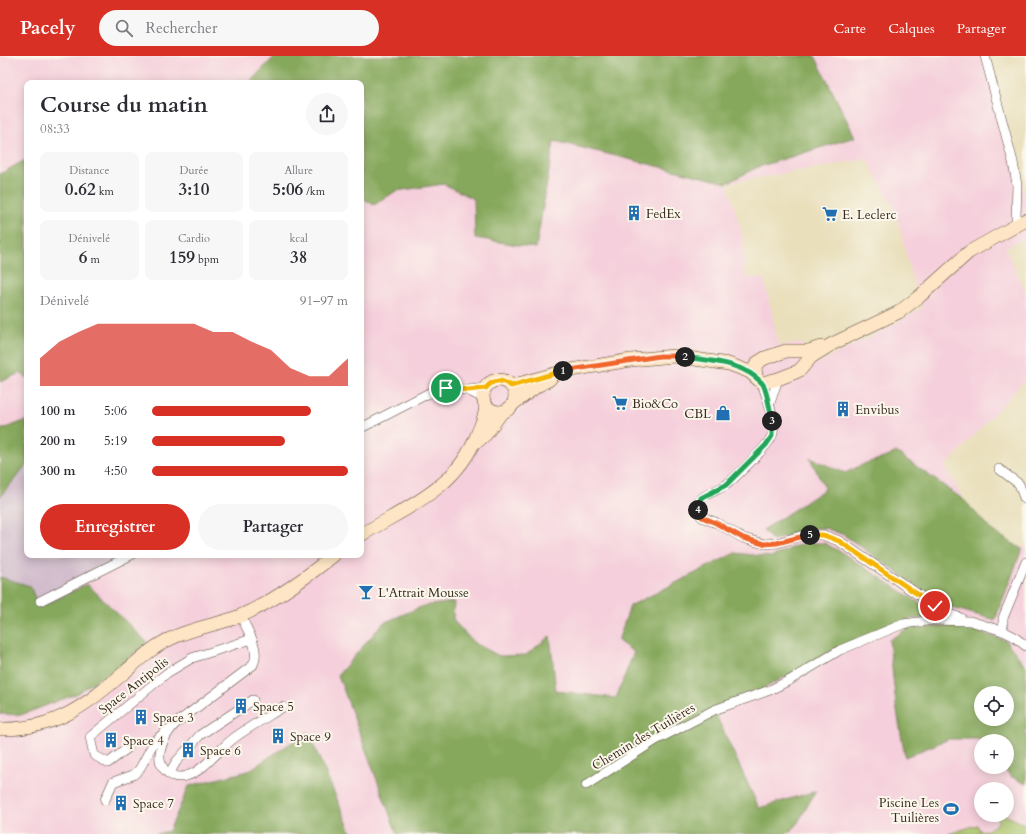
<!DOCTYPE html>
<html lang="fr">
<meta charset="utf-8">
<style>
body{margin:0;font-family:Cardo,serif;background:#f7f7f7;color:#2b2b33;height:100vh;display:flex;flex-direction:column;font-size:15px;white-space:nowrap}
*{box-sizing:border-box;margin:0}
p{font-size:13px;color:#7c7c81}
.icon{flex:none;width:22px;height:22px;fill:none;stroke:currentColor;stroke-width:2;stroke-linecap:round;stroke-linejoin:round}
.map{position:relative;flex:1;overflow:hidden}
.sheet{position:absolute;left:24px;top:24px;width:340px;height:478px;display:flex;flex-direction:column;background:#fff;border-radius:8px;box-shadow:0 2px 10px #0003}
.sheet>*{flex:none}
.controls{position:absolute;left:974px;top:630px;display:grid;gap:8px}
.controls a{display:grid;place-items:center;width:40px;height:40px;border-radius:50%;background:#fff;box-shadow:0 2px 10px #0003;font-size:20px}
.pin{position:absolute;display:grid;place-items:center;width:34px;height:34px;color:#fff;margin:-17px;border:2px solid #fff;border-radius:50%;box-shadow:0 1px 4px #0007}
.km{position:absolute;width:20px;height:20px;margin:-10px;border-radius:50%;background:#222;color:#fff;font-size:11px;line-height:20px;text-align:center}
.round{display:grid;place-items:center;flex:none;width:42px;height:42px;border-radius:21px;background:#f7f7f7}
.headline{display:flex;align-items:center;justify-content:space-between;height:68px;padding:0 16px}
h1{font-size:22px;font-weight:700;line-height:30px}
.metrics{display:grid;grid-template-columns:repeat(3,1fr);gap:6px;height:68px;padding:4px 16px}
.metrics div{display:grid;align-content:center;border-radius:8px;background:#f7f7f7;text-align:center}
.metrics b{font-size:17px;font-weight:700}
.metrics small{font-size:11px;font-weight:400}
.metrics p{font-size:11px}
.chart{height:112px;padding:8px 16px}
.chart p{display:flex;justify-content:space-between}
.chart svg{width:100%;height:72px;margin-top:4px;fill:#d93025;opacity:.7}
.action{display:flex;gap:8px;margin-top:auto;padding:8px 16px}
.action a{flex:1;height:46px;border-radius:24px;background:#d93025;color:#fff;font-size:16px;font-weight:700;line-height:46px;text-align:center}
.action a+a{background:#f7f7f7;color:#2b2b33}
ul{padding:0 16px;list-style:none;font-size:13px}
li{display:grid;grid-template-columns:64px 48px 1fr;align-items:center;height:30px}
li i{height:10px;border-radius:5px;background:#d93025}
header{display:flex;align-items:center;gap:24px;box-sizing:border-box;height:56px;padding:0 20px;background:#d93025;color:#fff}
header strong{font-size:19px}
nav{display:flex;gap:22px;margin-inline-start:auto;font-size:14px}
.search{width:280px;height:36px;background:#f7f7f7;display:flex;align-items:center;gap:10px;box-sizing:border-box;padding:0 14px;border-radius:22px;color:#7c7c81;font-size:15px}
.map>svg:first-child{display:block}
.built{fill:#f5cfdb;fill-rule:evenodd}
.industrial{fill:#d1bdcc}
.green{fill:#a8c268;stroke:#727643}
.forest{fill:#86a85c;stroke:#60693d;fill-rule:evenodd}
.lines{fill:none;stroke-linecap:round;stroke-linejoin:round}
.minor-casing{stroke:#554536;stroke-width:10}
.secondary-casing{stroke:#554536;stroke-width:14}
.minor{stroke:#fff;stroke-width:9}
.secondary{stroke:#fde5c5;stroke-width:13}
.split-1-casing{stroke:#fff;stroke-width:8}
.split-2-casing{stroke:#fff;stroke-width:8}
.split-3-casing{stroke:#fff;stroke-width:8}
.split-4-casing{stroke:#fff;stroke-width:8}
.split-5-casing{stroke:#fff;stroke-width:8}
.split-6-casing{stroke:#fff;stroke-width:8}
.split-1{stroke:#f5b400;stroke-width:5}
.split-2{stroke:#f0652b;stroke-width:5}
.split-3{stroke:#22a559;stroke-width:5}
.split-4{stroke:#22a559;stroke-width:5}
.split-5{stroke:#f0652b;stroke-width:5}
.split-6{stroke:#f5b400;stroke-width:5}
.labels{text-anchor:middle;stroke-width:4;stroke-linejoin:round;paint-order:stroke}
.poi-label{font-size:13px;fill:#3b2a1e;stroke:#fbf7ec;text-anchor:start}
.street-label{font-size:13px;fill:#3b2a1e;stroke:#fbf7ec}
</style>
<header>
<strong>Pacely</strong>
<div class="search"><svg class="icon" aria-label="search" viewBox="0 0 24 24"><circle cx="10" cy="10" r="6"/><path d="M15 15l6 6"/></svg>Rechercher</div>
<nav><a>Carte</a><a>Calques</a><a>Partager</a></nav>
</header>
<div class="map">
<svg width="1026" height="778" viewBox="0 0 1026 778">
<rect width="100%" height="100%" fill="#fbf7ec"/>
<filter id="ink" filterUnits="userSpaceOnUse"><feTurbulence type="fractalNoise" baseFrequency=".025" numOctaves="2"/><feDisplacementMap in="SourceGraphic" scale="8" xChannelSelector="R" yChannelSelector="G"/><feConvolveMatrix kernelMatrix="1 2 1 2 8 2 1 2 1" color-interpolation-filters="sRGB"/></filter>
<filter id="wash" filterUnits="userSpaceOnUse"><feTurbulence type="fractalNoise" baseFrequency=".012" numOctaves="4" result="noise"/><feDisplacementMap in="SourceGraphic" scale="16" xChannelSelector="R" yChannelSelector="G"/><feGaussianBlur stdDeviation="0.9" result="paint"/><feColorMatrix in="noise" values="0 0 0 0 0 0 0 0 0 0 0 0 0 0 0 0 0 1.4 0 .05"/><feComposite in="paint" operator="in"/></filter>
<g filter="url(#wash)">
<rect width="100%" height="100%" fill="#e9dfbb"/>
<path class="built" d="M0,0H987L1018,111L1026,147V182L1005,191L1026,238V323L945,411L964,444L991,474L1022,492L1026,489V778H0ZM27,27H361V499H27ZM867,103L894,152L903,184L911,219L922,252L872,280L811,310L801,287L779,290L764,222L745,221L743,182L727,127ZM981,637H1007V663H981ZM981,685H1007V711H981ZM981,733H1007V759H981Z"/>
<path class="industrial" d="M27,408V499H144L88,525L39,552L30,530L0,521V441Z"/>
<path class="green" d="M998,759H1005L1026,769V778H948L977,769L980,775L988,774L998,767Z"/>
<g class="forest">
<path d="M275,0H815L855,81L758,111L727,127L554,85L536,192L475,182L474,143L444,128L396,135L374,149L361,141V27H249Z"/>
<path d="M27,103V322L20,317L0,326V118Z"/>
<path d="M27,364V408L0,441V374Z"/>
<path d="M896,396L964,444L991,474L1022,493L995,564L945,550L844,479L825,472L804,473L773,485L763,474L825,433L810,402L845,417L866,407L887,401Z"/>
<path d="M803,487H824L841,496L941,561L910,563L884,570L828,597L716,659L759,752L816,735L796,770L787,778H397L338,619L383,567L423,550L454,546L453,564L473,586L499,600L526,599L550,580L556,635L616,642L634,596L618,585L630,550L735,497L771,501Z"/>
<path d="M0,521L30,530L39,552L87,528L147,586L119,610L76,638L21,659L0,658Z"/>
<path d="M959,570L1005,584L1026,610V728L1010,720L1003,711H1007V685H981L979,683H949L905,701L896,649L889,584L908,572ZM981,637H1007V663H981Z"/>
<path d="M308,676L352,778H156L169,775L189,730L248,715Z"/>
</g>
</g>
<g filter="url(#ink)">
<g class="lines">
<defs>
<g id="minor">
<path d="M985,0L1013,106L1017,129L1016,161L1018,168"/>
<path d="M762,327C766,340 778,367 772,380C768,390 735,422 726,429C719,434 704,438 700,444C696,450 698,457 702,461L717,467L743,482L764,488L777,487L804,479H823L839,485L935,550L946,557L961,562"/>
<path d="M469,335L483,342"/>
<path d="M769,350L778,323"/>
<path d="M361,372L431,336L446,333L468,334L486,332"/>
<path d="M999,413L1019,428L1024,442L1026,444"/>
<path d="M40,545L131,499"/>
<path d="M241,560C247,575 261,593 253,609L175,668C164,680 151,704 168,717C173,721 179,722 186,720C203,716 219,693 234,682C249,671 267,661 283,651"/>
<path d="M1003,575V562L1026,506"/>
<path d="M128,692L108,707L94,699L90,681L167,617L192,602L252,583"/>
<path d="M169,718L176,706L200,679L253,644"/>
<path d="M586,729L656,684L714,654L770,634L790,624L840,594L903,568L934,564L970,565L1003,575L1013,580L1026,590"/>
<path d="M105,744L113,726L133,719L139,714L154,686L167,674"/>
</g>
<g id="secondary">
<path d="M756,321L755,311L757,307L765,302L786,295H809L821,291"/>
<circle cx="499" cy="340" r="16"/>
<path d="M511,330L565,315L631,304L674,300L729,308L750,316L762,327L778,323L796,316L800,314L811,301L832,288L899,256L920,240L969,196L1026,164"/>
<path d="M514,347L537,330L550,323"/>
<path d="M478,385L486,378L502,356"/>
<path d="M361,479C407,451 456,433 477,379C481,368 485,362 486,350"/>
<path d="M0,673C56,674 86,649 126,615C140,603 154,590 170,583C192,572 217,569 240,560C271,547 308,520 334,499"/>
</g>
</defs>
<use href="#minor" class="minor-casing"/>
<use href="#secondary" class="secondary-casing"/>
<use href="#minor" class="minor"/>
<use href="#secondary" class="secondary"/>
</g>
</g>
<g class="lines" filter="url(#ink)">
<defs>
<path id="split-1" d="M446,332H454L468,334L486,332C493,323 502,323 511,330L563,315"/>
<path id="split-2" d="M563,315L660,300H674L685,301"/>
<path id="split-3" d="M685,301C711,305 743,306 762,327C766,331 771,358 772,365"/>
<path id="split-4" d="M698,454V450L701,442L726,429L766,389L772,380V365"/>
<path id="split-5" d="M698,454L702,461L716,467L743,482L764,488L777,487L804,480L810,479"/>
<path id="split-6" d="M810,479H823L839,485L935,550"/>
</defs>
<use href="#split-1" class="split-1-casing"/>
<use href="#split-2" class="split-2-casing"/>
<use href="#split-3" class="split-3-casing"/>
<use href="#split-4" class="split-4-casing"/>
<use href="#split-5" class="split-5-casing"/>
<use href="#split-6" class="split-6-casing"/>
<use href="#split-1" class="split-1"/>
<use href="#split-2" class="split-2"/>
<use href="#split-3" class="split-3"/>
<use href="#split-4" class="split-4"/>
<use href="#split-5" class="split-5"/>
<use href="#split-6" class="split-6"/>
</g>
<defs>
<symbol id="building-bare" viewBox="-9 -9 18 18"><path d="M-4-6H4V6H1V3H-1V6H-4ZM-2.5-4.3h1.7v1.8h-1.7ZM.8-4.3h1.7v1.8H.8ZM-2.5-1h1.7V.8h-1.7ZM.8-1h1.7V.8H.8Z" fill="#1f6fb2" stroke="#fbf7ec" stroke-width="2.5" paint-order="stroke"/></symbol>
<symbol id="supermarket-bare" viewBox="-9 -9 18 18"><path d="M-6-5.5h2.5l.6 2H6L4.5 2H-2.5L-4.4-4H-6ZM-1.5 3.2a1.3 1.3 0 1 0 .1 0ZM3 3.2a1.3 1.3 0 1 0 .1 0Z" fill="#1f6fb2" stroke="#fbf7ec" stroke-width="2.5" paint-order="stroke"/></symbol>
<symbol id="shop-bare" viewBox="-9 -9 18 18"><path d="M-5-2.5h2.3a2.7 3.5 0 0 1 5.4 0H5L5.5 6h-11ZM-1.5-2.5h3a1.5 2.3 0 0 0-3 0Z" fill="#1f6fb2" stroke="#fbf7ec" stroke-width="2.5" paint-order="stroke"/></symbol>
<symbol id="bar-bare" viewBox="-9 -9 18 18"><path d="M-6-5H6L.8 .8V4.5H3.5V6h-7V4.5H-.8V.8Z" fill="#1f6fb2" stroke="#fbf7ec" stroke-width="2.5" paint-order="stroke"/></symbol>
<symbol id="stadium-bare" viewBox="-9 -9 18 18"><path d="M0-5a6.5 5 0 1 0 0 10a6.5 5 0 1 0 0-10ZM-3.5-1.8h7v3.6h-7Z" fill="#1f6fb2" stroke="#fbf7ec" stroke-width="2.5" paint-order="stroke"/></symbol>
</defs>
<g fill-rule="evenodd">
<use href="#building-bare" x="623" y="146" width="22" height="22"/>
<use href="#supermarket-bare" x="819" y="147" width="22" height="22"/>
<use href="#supermarket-bare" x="609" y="336" width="22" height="22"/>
<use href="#building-bare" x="832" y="342" width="22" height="22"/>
<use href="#shop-bare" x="712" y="346" width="22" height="22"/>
<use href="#bar-bare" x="355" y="525" width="22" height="22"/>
<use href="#building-bare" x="230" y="639" width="22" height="22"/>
<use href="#building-bare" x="130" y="650" width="22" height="22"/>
<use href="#building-bare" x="267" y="669" width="22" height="22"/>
<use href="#building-bare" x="100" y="673" width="22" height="22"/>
<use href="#building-bare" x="177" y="683" width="22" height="22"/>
<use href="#building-bare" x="110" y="736" width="22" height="22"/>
<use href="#stadium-bare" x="940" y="742" width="22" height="22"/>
</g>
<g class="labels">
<g class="poi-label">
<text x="646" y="162">FedEx</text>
<text x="842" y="163">E. Leclerc</text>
<text x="632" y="352">Bio&amp;Co</text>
<text x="855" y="358">Envibus</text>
<text x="711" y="362" text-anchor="end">CBL</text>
<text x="378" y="541">L'Attrait Mousse</text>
<text x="253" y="655">Space 5</text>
<text x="153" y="666">Space 3</text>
<text x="290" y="685">Space 9</text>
<text x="123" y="689">Space 4</text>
<text x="200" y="699">Space 6</text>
<text x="939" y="751" text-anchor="end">Piscine Les<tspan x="939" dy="15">Tuilières</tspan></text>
<text x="133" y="752">Space 7</text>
</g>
<g class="street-label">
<text transform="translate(133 629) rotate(-38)" y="5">Space Antipolis</text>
<text transform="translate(643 680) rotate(-31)" y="5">Chemin des Tuilières</text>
</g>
</g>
</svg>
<div class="controls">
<a><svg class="icon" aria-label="locate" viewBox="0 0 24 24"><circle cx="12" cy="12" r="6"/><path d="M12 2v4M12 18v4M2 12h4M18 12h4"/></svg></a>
<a>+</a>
<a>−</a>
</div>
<div class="pin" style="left:446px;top:332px;background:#1e9e55"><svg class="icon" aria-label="arrive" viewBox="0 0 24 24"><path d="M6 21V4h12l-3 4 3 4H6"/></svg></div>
<div class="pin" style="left:935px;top:550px;background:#d93025"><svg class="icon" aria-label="check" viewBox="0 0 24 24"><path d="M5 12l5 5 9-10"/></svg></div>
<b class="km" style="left:563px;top:315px">1</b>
<b class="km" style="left:685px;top:301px">2</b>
<b class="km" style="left:772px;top:365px">3</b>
<b class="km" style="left:698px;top:454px">4</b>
<b class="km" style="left:810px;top:479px">5</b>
<section class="sheet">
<div class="headline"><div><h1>Course du matin</h1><p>08:33</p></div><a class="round"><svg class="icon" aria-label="share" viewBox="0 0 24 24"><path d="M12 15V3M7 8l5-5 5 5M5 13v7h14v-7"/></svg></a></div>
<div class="metrics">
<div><p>Distance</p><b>0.62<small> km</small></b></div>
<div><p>Durée</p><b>3:10</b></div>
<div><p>Allure</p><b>5:06<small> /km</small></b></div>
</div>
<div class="metrics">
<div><p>Dénivelé</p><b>6<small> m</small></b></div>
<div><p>Cardio</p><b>159<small> bpm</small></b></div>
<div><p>kcal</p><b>38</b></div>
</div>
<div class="chart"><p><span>Dénivelé</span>91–97 m</p>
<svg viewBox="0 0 160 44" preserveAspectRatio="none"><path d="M0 44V27L10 17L20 11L30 6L40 6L50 6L60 6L70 6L80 6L90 11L100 11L110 17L120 22L130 33L140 38L150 38L160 27V44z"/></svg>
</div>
<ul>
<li><b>100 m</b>5:06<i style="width:81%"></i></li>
<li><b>200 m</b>5:19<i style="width:68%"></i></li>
<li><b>300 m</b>4:50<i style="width:100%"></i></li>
</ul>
<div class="action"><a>Enregistrer</a><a>Partager</a></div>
</section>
</div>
